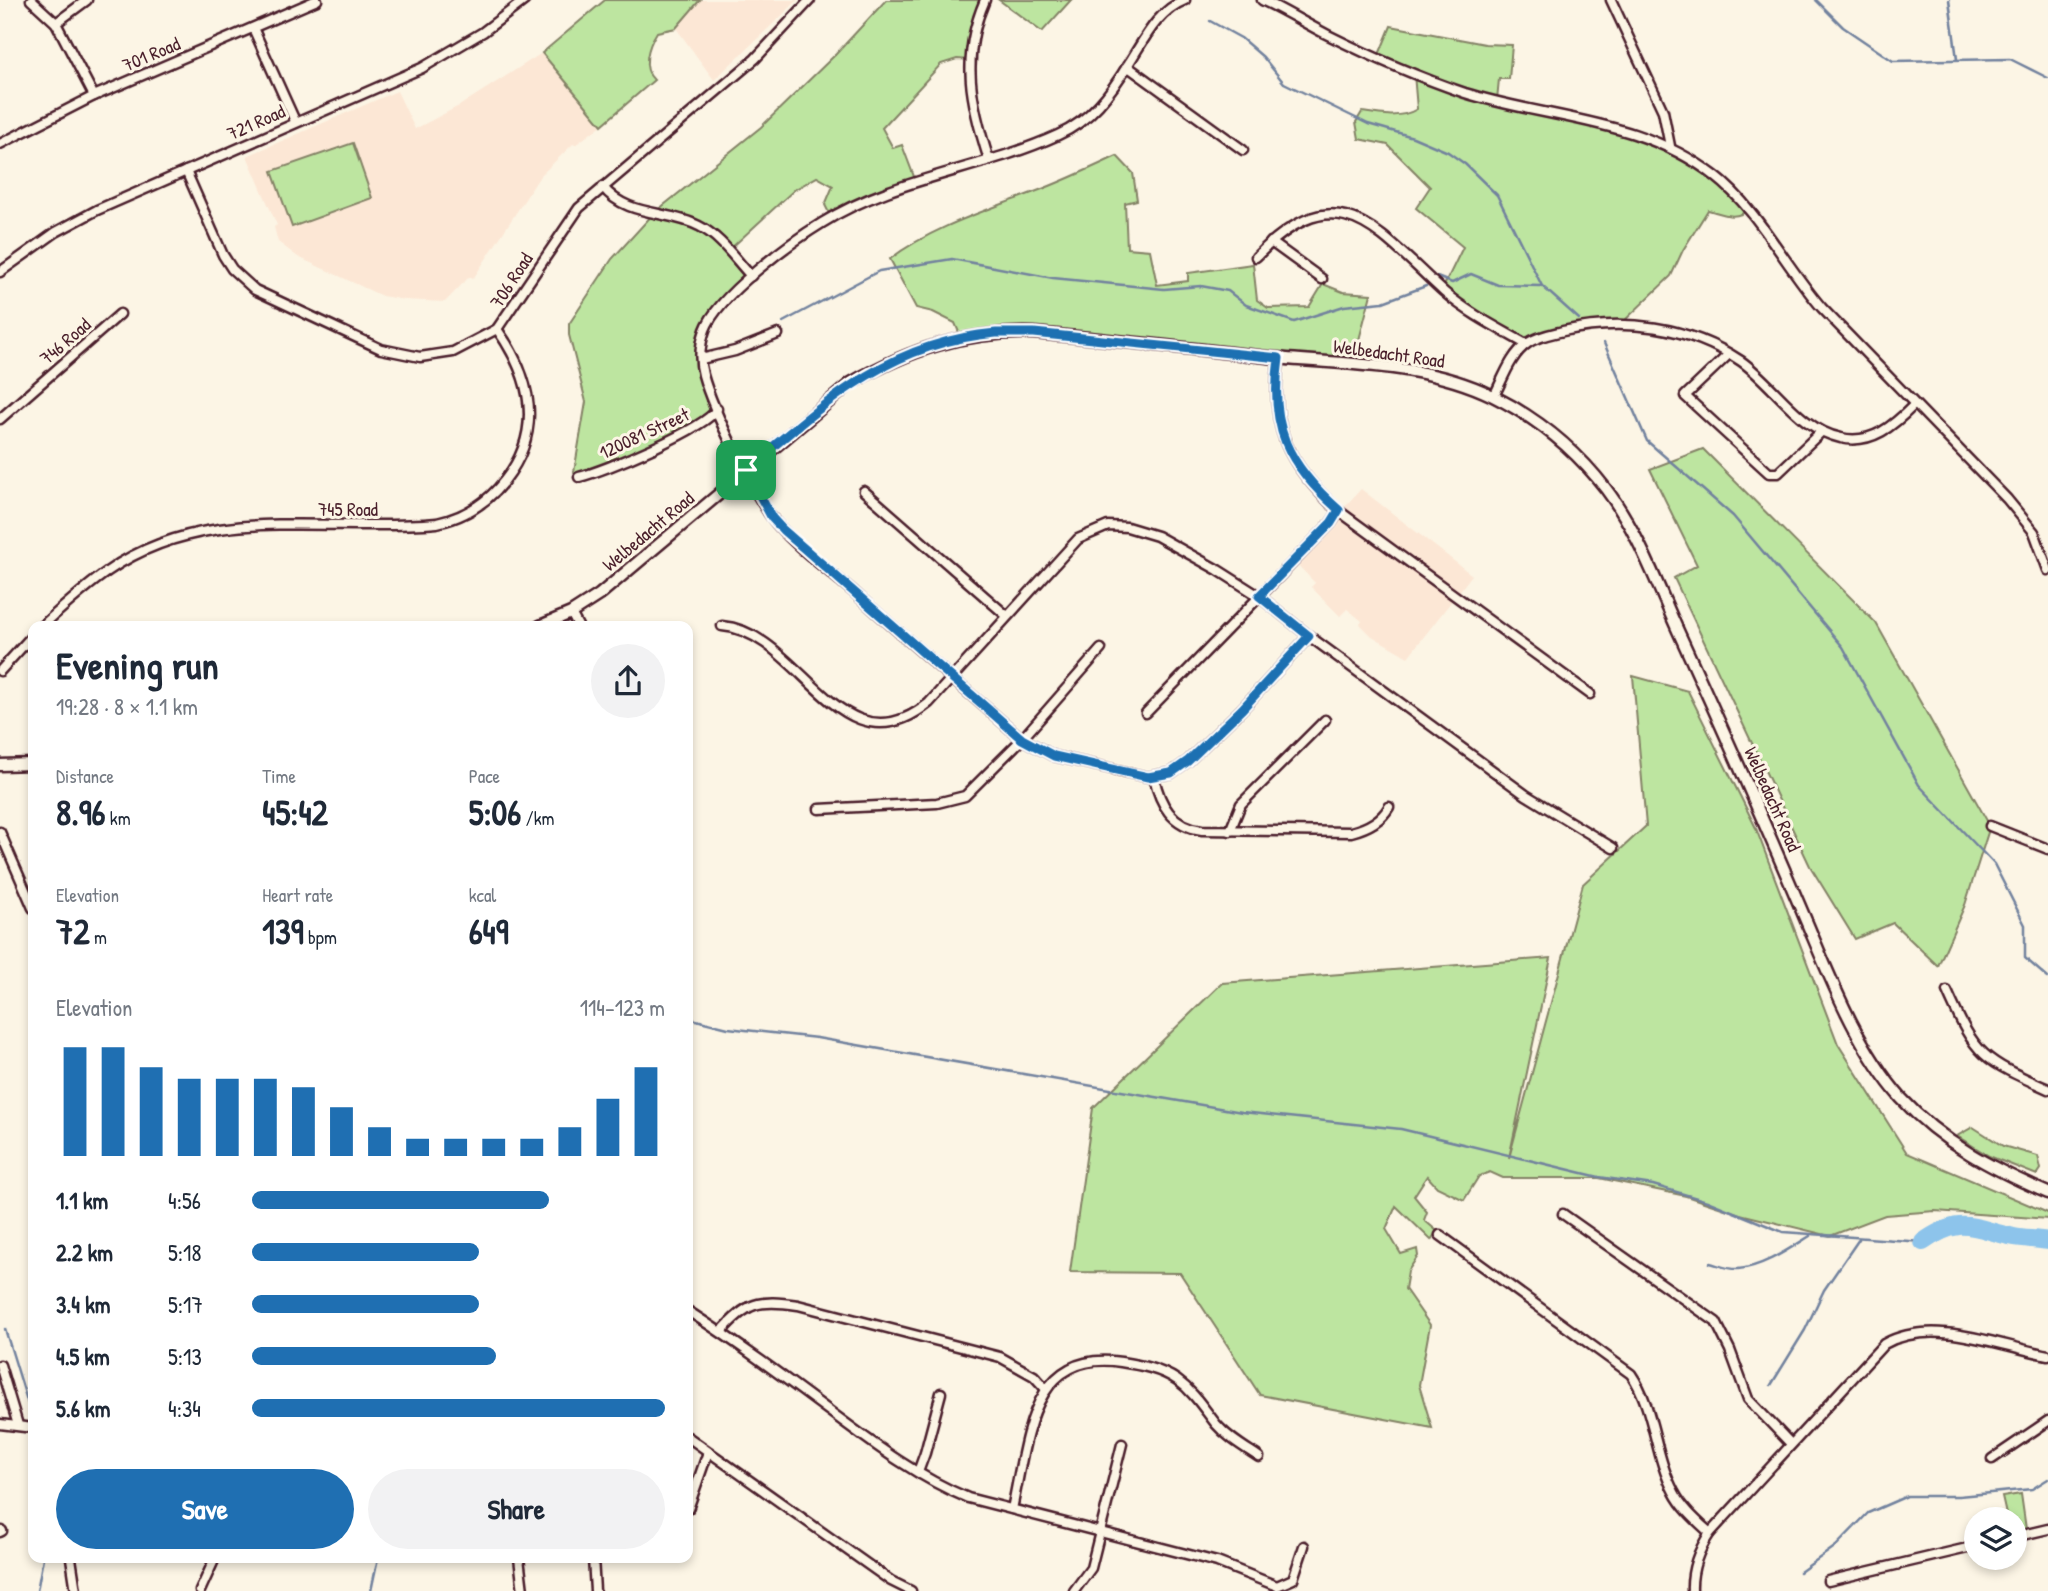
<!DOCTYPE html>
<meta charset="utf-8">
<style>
body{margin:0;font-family:"Patrick Hand",sans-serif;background:#f2f2f3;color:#1f2937;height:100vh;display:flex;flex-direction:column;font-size:26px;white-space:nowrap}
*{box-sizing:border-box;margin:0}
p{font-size:23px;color:#747a83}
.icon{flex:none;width:38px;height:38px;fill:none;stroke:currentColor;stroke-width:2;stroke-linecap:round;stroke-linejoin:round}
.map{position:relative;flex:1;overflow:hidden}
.side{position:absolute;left:28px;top:621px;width:665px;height:942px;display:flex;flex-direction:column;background:#fff;border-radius:14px;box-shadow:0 4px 10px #0003}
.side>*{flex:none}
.controls{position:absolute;left:1964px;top:1507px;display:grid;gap:14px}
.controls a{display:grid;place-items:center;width:63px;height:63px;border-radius:50%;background:#fff;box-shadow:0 4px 10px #0003;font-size:35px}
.pin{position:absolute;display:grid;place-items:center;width:60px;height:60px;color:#fff;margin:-30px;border-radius:14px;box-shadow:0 4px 10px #0006}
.round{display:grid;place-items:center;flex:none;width:74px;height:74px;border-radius:37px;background:#f2f2f3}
.overview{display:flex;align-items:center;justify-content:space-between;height:119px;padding:0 28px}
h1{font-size:38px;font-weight:700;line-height:52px}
.figures{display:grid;grid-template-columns:repeat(3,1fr);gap:10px;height:119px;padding:7px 28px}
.figures div{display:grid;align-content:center}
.figures b{font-size:35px;font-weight:700}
.figures small{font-size:19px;font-weight:400}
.figures p{font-size:19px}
.chart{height:196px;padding:14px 28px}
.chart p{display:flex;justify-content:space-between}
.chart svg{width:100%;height:126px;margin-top:7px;stroke:#1f6fb2;stroke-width:6}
.primary-button{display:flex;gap:14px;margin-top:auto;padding:14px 28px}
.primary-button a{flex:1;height:80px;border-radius:42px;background:#1f6fb2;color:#fff;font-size:28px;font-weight:700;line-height:80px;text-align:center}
.primary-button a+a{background:#f2f2f3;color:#1f2937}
ul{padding:0 28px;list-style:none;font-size:23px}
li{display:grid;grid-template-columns:112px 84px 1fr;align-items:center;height:52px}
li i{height:18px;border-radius:9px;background:#1f6fb2}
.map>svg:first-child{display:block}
.built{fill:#fce7d5}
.green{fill:#bde5a0;stroke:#848266;stroke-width:2}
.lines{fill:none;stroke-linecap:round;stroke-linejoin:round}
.stream{stroke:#72829e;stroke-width:2.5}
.river{stroke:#8dc4eb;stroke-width:18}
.minor-casing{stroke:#4a1f2b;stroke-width:13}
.tertiary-casing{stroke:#4a1f2b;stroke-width:15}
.minor{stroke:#fcf5e5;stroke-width:8}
.tertiary{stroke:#fcf5e5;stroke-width:10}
.route-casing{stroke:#fff;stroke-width:14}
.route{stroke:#1f6fb2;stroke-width:9}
.labels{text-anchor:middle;stroke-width:6;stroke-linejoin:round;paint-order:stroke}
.street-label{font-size:19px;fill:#4a1f2b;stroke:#fcf5e5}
</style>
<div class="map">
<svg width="2048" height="1591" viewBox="0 0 2048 1591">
<rect width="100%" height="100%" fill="#fcf5e5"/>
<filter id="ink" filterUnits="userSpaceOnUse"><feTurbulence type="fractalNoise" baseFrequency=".0143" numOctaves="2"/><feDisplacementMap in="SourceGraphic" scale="14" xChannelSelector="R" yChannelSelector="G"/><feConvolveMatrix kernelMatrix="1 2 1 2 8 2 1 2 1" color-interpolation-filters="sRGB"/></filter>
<g filter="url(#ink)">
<g class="built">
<path d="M700,0H798L714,80L676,28Z"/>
<path d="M542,53L602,125L575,145L573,144L540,176L473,279L469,277L445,302L405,300L382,296L298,257L278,242L274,227L277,225L247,156L397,91L415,129L459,106Z"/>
<path d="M1361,489L1472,575L1408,657L1372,636L1360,624L1362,621L1347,609L1340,616L1311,587L1315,583L1294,561Z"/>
</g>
<g class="green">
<path d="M605,0H700L676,28L657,32C648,46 641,68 654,80L602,125L542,53Z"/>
<path d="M886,0H986L971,60L957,59L941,64L882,128L893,148L902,145L916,182L831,217L825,205L833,186L817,177L794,190L729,250L751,276L715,310L700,349L713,415L608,467L580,476L574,472L586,402L569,335V324L612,259L654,213L761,127L836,54Z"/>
<path d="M999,0H1071L1042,32Z"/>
<path d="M1391,26L1485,44L1512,45L1509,79H1499L1497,100L1645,134L1696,160L1749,209C1736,221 1723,214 1708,210L1683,250L1671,276L1622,323H1596L1526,343L1471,310L1443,288L1463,247L1416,208L1430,187L1388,145L1359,139L1356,122L1362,112C1380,115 1401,119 1417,109L1414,74L1378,57Z"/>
<path d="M353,143L372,198L292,227L272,171Z"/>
<path d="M1117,156L1133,173L1137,200L1125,203L1127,248L1150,250L1157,285L1188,281V273L1253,264L1257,300L1268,308L1309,307L1323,284L1343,292L1371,294L1353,363L1077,335L961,337L955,323L933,312L916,308L890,259C934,226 986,211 1037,191C1064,181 1091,168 1117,156Z"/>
<path d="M1703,449L1876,623L1990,826L1965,905L1938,966L1893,923L1855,939L1810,866L1674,578L1697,565L1650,469Z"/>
<path d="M1633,676L1688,691L1755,826L1838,1044L1907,1153L2048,1213V1219L1935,1211L1885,1215L1830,1236L1740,1214L1686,1196L1599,1178H1503L1490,1172L1479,1176L1464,1200L1437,1187L1427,1176L1414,1196L1427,1212L1424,1220L1437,1231L1431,1240L1396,1206L1386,1229L1401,1254L1417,1249L1418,1256L1408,1271L1405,1289L1430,1325L1419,1385L1432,1428L1260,1395L1180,1273L1070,1272L1093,1108L1222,983L1551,958L1509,1158L1583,884L1646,826Z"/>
<path d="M1973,1127L2003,1146L2038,1156L2041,1169L2037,1175L1989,1156L1957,1136Z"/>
<path d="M2021,1494L2026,1529L2014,1533V1519H2007L2002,1497Z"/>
</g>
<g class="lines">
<g class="stream">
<path d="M1816,0L1843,27L1893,61L2010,59L2048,78"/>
<path d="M1949,0L1957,59"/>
<path d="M1210,21L1241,38L1263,57L1284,83L1368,124L1413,137L1448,152L1465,164L1497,195L1542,286"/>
<path d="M1437,277L1452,283L1471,274L1498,285L1542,286L1579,319"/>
<path d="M783,322L879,271L952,259L1053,278L1164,289L1201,286L1228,291L1246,305L1294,322L1344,306L1383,302L1426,286"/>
<path d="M1604,343L1647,441L1733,516L1843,647L1919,785L1994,864L2025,925V958L2048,978"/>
<path d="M688,1018L728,1028L817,1038L1242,1112L1401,1129L1599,1177L1653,1185L1707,1201L1783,1232L1923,1242"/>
<path d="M1710,1263C1718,1265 1729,1270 1738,1269C1763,1267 1789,1249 1810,1236"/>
<path d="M5,1329L33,1420"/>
<path d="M1771,1385L1805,1330L1824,1290L1859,1239"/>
<path d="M1800,1572L1836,1546L1868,1513L1907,1496H1959L2032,1489L2048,1479"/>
<path d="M37,1591L43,1558"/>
<path d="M371,1591L378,1558"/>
</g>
<path class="river" d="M1923,1242C1962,1214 1974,1229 2014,1237C2025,1239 2037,1239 2048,1241"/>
<defs>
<g id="minor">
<path d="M31,0L56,23L94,96"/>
<path d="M985,0C960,57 971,104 989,160"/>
<path d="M1185,0C1157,11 1144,40 1129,63C1111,93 1090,121 1058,135C982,170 893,178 822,223C791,242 717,296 705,330C700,344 699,360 703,375C712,408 755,498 777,524C799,549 828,570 854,592C909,642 966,690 1022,739L1054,756L1148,777L1171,773L1188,761L1242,709L1309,636"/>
<path d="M1262,0C1284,10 1306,24 1328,35C1372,57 1418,77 1465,93C1552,120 1640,118 1715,176C1757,208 1786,267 1822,308L2007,499L2034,532L2048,570"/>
<path d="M1611,0L1663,111L1670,146"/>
<path d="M56,23L87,0"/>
<path d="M253,28L295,121"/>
<path d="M1127,66L1243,150"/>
<path d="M0,144L94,96L317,0"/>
<path d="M186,171L223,255L232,269L255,290L381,349L420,357L453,352L497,329L579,208L755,59L810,0"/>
<path d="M603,187C626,217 669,210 699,226C721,237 735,259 751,276"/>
<path d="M1271,242L1322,279"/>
<path d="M1256,257C1339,172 1376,230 1444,292C1468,313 1498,328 1526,344"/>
<path d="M0,272L56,232L97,210L422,68L483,32L525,0"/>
<path d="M1729,354L1685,396L1769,473H1778L1821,432"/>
<path d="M1279,358C1269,428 1288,465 1339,511L1590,694"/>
<path d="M701,359L735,351L778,334"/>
<path d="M1494,396C1503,379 1511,354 1528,343C1538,336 1551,334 1563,331C1623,317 1689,326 1741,361C1774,384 1800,430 1841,438C1872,445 1894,425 1914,405"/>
<path d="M0,419L120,314"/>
<path d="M579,477C604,471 705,429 717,409"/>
<path d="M864,491L1007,616"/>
<path d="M571,613L578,626"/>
<path d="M42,626C63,607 85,587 108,571C206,502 326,533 437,523C465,517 488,502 505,480C544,430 531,377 497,329"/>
<path d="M722,626C801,632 840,775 929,703L1078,539L1108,526L1127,527L1157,536L1218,570L1259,596L1309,636L1526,795L1613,848"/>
<path d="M0,671L33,635"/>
<path d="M1146,713L1331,523L1339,511"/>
<path d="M1154,777C1160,805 1172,826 1202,830L1351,832C1367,828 1381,821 1389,807"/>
<path d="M819,809L937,803L965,796L1022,739L1101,649"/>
<path d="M1990,826L2048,849"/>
<path d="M1230,831L1241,804L1325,720"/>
<path d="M0,832L33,908"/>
<path d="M1947,991C1976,1057 1983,1060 2048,1089"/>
<path d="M1563,1214L1716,1322L1730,1350L1748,1399L1791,1444"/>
<path d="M1440,1235L1631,1374C1655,1409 1654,1455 1674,1492C1682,1508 1697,1521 1710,1533"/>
<path d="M688,1311C738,1343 785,1378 832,1413C875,1445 919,1478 968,1498L1217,1562L1277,1586L1293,1579L1304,1546"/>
<path d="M721,1332C747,1302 759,1299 798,1305L1000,1357L1034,1376L1045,1388"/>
<path d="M0,1365L18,1425"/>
<path d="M0,1424L33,1428"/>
<path d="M688,1437L891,1581L911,1591"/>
<path d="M1992,1459L2048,1421"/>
<path d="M918,1472L925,1453L941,1393"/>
<path d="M688,1509L708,1452"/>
<path d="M1012,1509C1027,1443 1029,1348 1121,1362C1140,1365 1161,1369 1177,1380C1194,1392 1204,1409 1216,1424C1228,1438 1244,1447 1259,1457"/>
<path d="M0,1532L2,1531"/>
<path d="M2014,1537L2048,1529"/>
<path d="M71,1558L76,1591"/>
<path d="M519,1558L523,1591"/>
<path d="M593,1558L595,1591"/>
<path d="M1828,1581L1976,1546"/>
<path d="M200,1591L215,1558"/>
<path d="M1074,1591L1091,1568L1122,1444"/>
<path d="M1692,1591C1691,1569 1698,1551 1710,1533L1884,1344C1933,1317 1997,1345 2048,1355"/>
</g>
<g id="tertiary">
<path d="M540,626L571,613L599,595L851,383C910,349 966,331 1034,333C1115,340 1196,349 1276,358C1349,365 1426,363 1493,396C1537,418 1576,450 1606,489C1638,531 1657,585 1679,633C1723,729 1766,826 1807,923C1832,982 1858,1049 1901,1098C1942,1143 1993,1169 2048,1193"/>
<path d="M0,765L33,764"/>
</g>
</defs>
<use href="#minor" class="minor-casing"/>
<use href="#tertiary" class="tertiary-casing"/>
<use href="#minor" class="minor"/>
<use href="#tertiary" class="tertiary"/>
</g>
</g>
<g class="lines" filter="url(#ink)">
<defs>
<path id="route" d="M996,333H1034L1279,358C1269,428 1288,465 1339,510L1331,523L1259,596L1309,636L1242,709L1188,761L1171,773L1148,777L1054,756L1022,739L783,530L772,518L746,470C823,404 889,342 996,333Z"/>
</defs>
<use href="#route" class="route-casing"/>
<use href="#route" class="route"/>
</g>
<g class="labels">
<g class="street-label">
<text transform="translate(151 54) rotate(-23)" y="7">701 Road</text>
<text transform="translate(256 122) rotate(-24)" y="7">721 Road</text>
<text transform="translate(511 280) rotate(-57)" y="7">706 Road</text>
<text transform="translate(65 341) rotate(-41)" y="7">746 Road</text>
<text transform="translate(1389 353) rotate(8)" y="7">Welbedacht Road</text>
<text transform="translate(644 433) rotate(-25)" y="7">120081 Street</text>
<text x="348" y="516">745 Road</text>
<text transform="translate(648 531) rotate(-40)" y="7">Welbedacht Road</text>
<text transform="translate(1773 799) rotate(66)" y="7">Welbedacht Road</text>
</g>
</g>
</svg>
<div class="controls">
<a><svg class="icon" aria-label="layers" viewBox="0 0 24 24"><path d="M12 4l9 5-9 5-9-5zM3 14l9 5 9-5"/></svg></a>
</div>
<div class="pin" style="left:746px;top:470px;background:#1e9e55"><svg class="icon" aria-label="arrive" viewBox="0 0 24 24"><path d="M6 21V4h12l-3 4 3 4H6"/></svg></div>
<section class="side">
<div class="overview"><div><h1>Evening run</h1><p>19:28 · 8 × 1.1 km</p></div><a class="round"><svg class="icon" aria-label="share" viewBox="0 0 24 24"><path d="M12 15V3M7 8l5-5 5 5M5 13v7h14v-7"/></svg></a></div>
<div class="figures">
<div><p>Distance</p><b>8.96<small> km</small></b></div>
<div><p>Time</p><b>45:42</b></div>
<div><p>Pace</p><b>5:06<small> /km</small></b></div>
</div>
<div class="figures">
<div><p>Elevation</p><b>72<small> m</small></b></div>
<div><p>Heart rate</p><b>139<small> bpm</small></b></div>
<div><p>kcal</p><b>649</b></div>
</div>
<div class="chart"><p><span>Elevation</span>114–123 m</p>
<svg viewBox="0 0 160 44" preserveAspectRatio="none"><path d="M5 44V6M15 44V6M25 44V13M35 44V17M45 44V17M55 44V17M65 44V20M75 44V27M85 44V34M95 44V38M105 44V38M115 44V38M125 44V38M135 44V34M145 44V24M155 44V13"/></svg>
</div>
<ul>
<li><b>1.1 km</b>4:56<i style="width:72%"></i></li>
<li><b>2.2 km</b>5:18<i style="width:55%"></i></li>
<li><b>3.4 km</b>5:17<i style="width:55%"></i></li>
<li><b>4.5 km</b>5:13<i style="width:59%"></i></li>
<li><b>5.6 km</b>4:34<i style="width:100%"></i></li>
</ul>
<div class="primary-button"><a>Save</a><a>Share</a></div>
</section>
</div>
